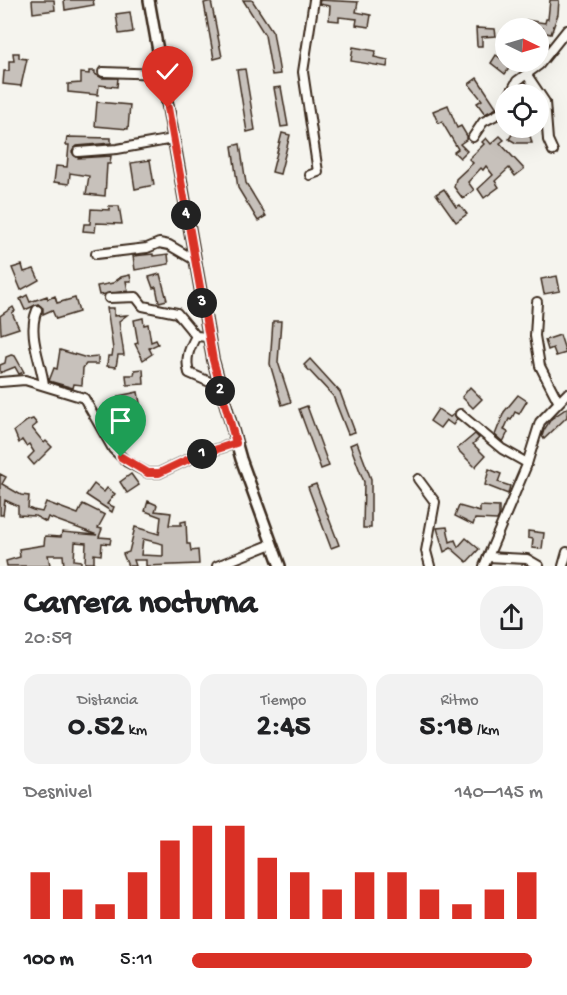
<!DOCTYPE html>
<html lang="es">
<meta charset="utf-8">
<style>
body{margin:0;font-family:"Gochi Hand",sans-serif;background:#f2f2f2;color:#202124;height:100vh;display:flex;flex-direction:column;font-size:22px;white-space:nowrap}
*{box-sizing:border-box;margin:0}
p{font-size:20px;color:#757577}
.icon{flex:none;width:33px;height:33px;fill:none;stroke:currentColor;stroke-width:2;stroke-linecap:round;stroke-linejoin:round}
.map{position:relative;height:566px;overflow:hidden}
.sheet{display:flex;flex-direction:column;background:#fff;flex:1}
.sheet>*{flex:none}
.needle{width:39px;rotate:95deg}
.tools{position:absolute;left:495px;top:18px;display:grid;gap:12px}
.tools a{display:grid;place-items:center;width:54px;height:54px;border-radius:50%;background:#fff;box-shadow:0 6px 24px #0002;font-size:30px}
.pin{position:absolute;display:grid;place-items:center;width:51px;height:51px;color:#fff;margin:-62px -26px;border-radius:50% 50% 50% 0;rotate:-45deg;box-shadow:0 0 6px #0007}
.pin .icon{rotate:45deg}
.km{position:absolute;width:30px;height:30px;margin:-15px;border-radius:50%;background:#222;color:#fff;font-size:16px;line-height:30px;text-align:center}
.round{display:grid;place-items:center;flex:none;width:63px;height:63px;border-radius:24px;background:#f2f2f2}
.head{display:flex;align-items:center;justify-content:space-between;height:102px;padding:0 24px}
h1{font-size:33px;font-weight:800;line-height:45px}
.stats{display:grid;grid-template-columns:repeat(3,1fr);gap:9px;height:102px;padding:6px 24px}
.stats div{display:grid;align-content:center;border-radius:15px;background:#f2f2f2;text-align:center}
.stats b{font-size:30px;font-weight:800}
.stats small{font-size:16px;font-weight:400}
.stats p{font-size:16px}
.chart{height:168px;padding:12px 24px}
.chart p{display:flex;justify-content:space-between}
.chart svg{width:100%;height:108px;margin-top:6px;stroke:#d93025;stroke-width:6}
ul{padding:0 24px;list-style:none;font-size:20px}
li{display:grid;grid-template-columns:96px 72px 1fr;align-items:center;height:45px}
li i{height:15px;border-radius:8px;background:#d93025}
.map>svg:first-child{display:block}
.building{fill:#c7c1bb;stroke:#3b2a1e;stroke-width:1.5;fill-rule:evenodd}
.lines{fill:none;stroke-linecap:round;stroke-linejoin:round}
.minor-casing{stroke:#3b2a1e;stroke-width:12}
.major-casing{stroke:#3b2a1e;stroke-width:14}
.minor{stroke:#fdfcf7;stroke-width:8}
.major{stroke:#fdfcf7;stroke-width:9}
.route-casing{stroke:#fff;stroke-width:12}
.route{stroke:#d93025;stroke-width:8}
</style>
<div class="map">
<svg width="567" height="566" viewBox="0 0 567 566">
<rect width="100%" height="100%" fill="#f5f4ee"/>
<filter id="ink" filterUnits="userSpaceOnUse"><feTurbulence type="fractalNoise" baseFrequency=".0167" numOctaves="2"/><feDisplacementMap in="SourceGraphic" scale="12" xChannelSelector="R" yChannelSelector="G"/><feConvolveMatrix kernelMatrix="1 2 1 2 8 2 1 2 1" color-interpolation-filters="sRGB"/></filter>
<g filter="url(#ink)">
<g class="building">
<path d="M32,0H54L55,10L33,13Z"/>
<path d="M64,0H93L94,5L65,10Z"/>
<path d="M243,0H252L273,32L280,74L272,75L265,35Z"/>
<path d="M320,0L358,2L356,12L371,15L369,27L356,25L357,19L339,17V21L329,20L330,6L319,4Z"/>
<path d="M550,0H559L558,14L551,34L542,32L543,28L525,27L526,20L545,23L546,19H548Z"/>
<path d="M211,1L222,57L214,59L204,3Z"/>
<path d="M130,12L133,32L119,34L116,14Z"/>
<path d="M476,28L495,29L496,36L482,37V46H477Z"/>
<path d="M353,47L376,51L374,57L388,60L387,67L351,61Z"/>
<path d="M13,53H19V58L27,59L21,86L3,84L4,71H9V61H14Z"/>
<path d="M496,55L511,66L505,74L491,63Z"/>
<path d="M245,69L255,130L247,132L237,70Z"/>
<path d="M89,71H95V74L102,78H118L117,87L99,85L98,95L68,92V84L81,83V73L89,74Z"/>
<path d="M477,78L497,108L485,114L477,103L482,100L469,84Z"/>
<path d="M281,87L288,126L281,127L274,88Z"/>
<path d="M97,102L130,105L128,129L95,126Z"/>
<path d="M448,105L457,128L461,126L467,136V139L460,144L467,151L460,158L454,152L458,149L442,122L438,123L433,111Z"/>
<path d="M516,128H528L532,143H516L509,139Z"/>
<path d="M282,133L290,135L280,174L272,172Z"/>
<path d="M500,136L504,140L500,143L524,169L515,176L509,168L495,181L499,187L484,198L478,189L493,175L486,166L483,170L481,168L468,182L474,190L463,199L454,187L456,179L473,163L469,159L484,144L482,142L486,138L491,144Z"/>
<path d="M67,137L111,138V143L77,146L72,152L78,158L111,156L110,164H107L105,196L86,194L89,176L70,173L69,184L54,182L56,166L67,167L69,145H66Z"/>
<path d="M240,144L246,183L266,216L258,221L238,188L232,146Z"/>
<path d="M150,160L154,185L135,189L131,163Z"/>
<path d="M444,189L456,207L460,205L467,214L456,222L436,194Z"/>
<path d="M109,206H119L122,224L96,223L95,232L83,231L84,224H90L91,209L110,210Z"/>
<path d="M153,254V256L168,254L169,264L135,270L133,256Z"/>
<path d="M22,265L24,272L34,269L39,280L21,290L12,268Z"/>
<path d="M160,274L167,300L159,302L156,287L153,288L149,277Z"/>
<path d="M130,275L131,281H126L128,291L99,295L97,286L113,283L121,277Z"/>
<path d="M557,276L560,291L544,294L541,279Z"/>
<path d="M27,295L30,302L47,296L48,299L55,296L57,303L75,298L79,312L56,319L52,310L43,314V308L38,304L25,310L20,299Z"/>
<path d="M13,307L15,311L12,313L19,328L1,334L0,316Z"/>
<path d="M107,308H114V316L127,315L119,321L124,355H118L116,367L107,366L108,356H112L113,349Z"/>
<path d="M143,318L144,325L148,324L151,342L156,340L158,344L149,348L152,354L143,360L135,344L138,343L134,320Z"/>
<path d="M273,321H281L278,362L291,402L282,405L270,364Z"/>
<path d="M560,335L566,353L556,356L553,348L548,350L545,340Z"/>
<path d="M60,350L87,358L98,357V364H86L83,368L82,385L74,384L73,388L49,381L54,368L57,369Z"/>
<path d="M11,355L15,356L24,372L19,374L15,367L0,373V365L5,363L6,357Z"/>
<path d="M310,359L340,392L355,432L348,434L333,396L304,365Z"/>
<path d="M143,369L144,384L127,385L126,375H134L135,370Z"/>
<path d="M470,387L482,399L473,408L462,397Z"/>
<path d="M138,392L141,409L121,413L118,396Z"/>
<path d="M518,395L527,401L519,414L515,412L511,420L509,419L504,430L508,432L503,442L495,435L504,412Z"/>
<path d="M307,406L329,466L321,469L299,409Z"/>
<path d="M567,408V417L544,439L542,436L544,430L551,419Z"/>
<path d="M438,409L450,417L454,414L457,419L453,425L446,420L440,428L430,421Z"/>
<path d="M33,419L37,424L32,428L44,443L46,441L52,447L34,465L28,458L34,452L29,444L26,446L22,440L19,443L14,431L27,421Z"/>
<path d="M126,419L134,437L122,442L115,423Z"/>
<path d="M475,434L479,438L473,444L485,456L475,467L457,449Z"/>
<path d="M357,442L371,479V528H363L364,482L350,445Z"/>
<path d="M489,469L501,474L498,482L510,486L508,494L485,485Z"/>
<path d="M0,474L6,477L2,484L21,495L29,496L28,508L33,510L42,512L46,502L78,514L83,504L105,515L98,528L102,529L99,537L111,538L110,544L102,543L101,555L94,554V563H85L86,543L75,542L74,560L81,561V566H64L63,555H48L50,565L45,566H7L6,561L20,557L19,549L44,545L45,536L61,537L62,532L97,535L48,517L46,522L35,516L18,515V506L5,500L3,515H0Z"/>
<path d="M131,474L139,485L127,493L120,482Z"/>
<path d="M94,484L104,492L107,488L115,494L107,504L114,507L112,512L86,495Z"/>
<path d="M316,484L339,545L331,548L308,487Z"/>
<path d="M148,501L157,505L155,511L171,513L169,525H181V522L186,521L187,544H190L191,551L198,550L199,564L146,566V560H134L136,566H128L123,554L129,552L135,527L159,534L161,517L145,511ZM143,539L163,544V556L141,555Z"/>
<path d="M459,506L480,512V506L499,507V516L497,520L475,519L473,525L455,516Z"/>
<path d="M447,527L450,542L455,540L458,547L466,538L479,549L467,562L451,548L444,552L437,528Z"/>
<path d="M528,531L544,533L542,549L532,548L533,539L528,538Z"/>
</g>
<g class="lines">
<defs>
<g id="minor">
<path d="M103,72L162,74"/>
<path d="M527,75L545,102L548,140L553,151"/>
<path d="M510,94L517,81L539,65L567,30"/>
<path d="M473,137L483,122L506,110"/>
<path d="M78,152L117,149L173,139"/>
<path d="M310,175L318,172L303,72L314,0"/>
<path d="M96,254L147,248L159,243L169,245L193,259"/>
<path d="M109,298L136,297L143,306L177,313L196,336L208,337"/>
<path d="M537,302L535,336L540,366L558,401"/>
<path d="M37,310C27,334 41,361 44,385"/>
<path d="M196,336C189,349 185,358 189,373L219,386"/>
<path d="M0,382L25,380L84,398L113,449L127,462L148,473H159L193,457L236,443"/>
<path d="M460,414L502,449L527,463"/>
<path d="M418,479L435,502L426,551L430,566"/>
<path d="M488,557L527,559L539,566"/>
<path d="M217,566L272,544"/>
<path d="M484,566L526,467L540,422L567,394"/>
<path d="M563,566L567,552"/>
</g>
<path id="major" d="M149,0L213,360L241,459L280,566"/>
</defs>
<use href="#minor" class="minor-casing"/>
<use href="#major" class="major-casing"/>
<use href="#minor" class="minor"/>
<use href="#major" class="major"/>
</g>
</g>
<g class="lines" filter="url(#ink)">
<defs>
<path id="route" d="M121,457L148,473H159L193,457L236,443L213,360L168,108"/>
</defs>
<use href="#route" class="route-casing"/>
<use href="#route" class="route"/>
</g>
</svg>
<div class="tools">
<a><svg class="needle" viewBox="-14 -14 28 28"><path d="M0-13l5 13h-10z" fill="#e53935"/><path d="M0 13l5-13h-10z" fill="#757577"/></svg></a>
<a><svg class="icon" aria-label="locate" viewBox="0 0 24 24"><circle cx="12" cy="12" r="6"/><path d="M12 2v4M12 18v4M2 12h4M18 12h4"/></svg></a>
</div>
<div class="pin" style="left:121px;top:457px;background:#1e9e55"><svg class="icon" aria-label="arrive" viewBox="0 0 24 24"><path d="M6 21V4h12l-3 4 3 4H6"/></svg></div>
<div class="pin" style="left:168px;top:108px;background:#d93025"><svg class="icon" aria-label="check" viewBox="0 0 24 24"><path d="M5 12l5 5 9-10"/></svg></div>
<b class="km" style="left:202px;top:454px">1</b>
<b class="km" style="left:220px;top:391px">2</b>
<b class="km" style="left:202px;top:303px">3</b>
<b class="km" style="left:186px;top:215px">4</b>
</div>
<section class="sheet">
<div class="head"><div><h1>Carrera nocturna</h1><p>20:59</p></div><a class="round"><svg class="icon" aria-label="share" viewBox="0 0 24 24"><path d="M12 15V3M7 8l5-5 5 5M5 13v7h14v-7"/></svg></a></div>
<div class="stats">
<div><p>Distancia</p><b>0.52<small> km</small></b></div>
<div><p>Tiempo</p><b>2:45</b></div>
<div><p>Ritmo</p><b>5:18<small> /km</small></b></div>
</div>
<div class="chart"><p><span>Desnivel</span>140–145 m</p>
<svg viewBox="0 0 160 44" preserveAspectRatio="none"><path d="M5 44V25M15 44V32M25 44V38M35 44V25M45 44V12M55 44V6M65 44V6M75 44V19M85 44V25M95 44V32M105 44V25M115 44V25M125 44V32M135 44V38M145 44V32M155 44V25"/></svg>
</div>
<ul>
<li><b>100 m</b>5:11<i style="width:97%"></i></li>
</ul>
</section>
